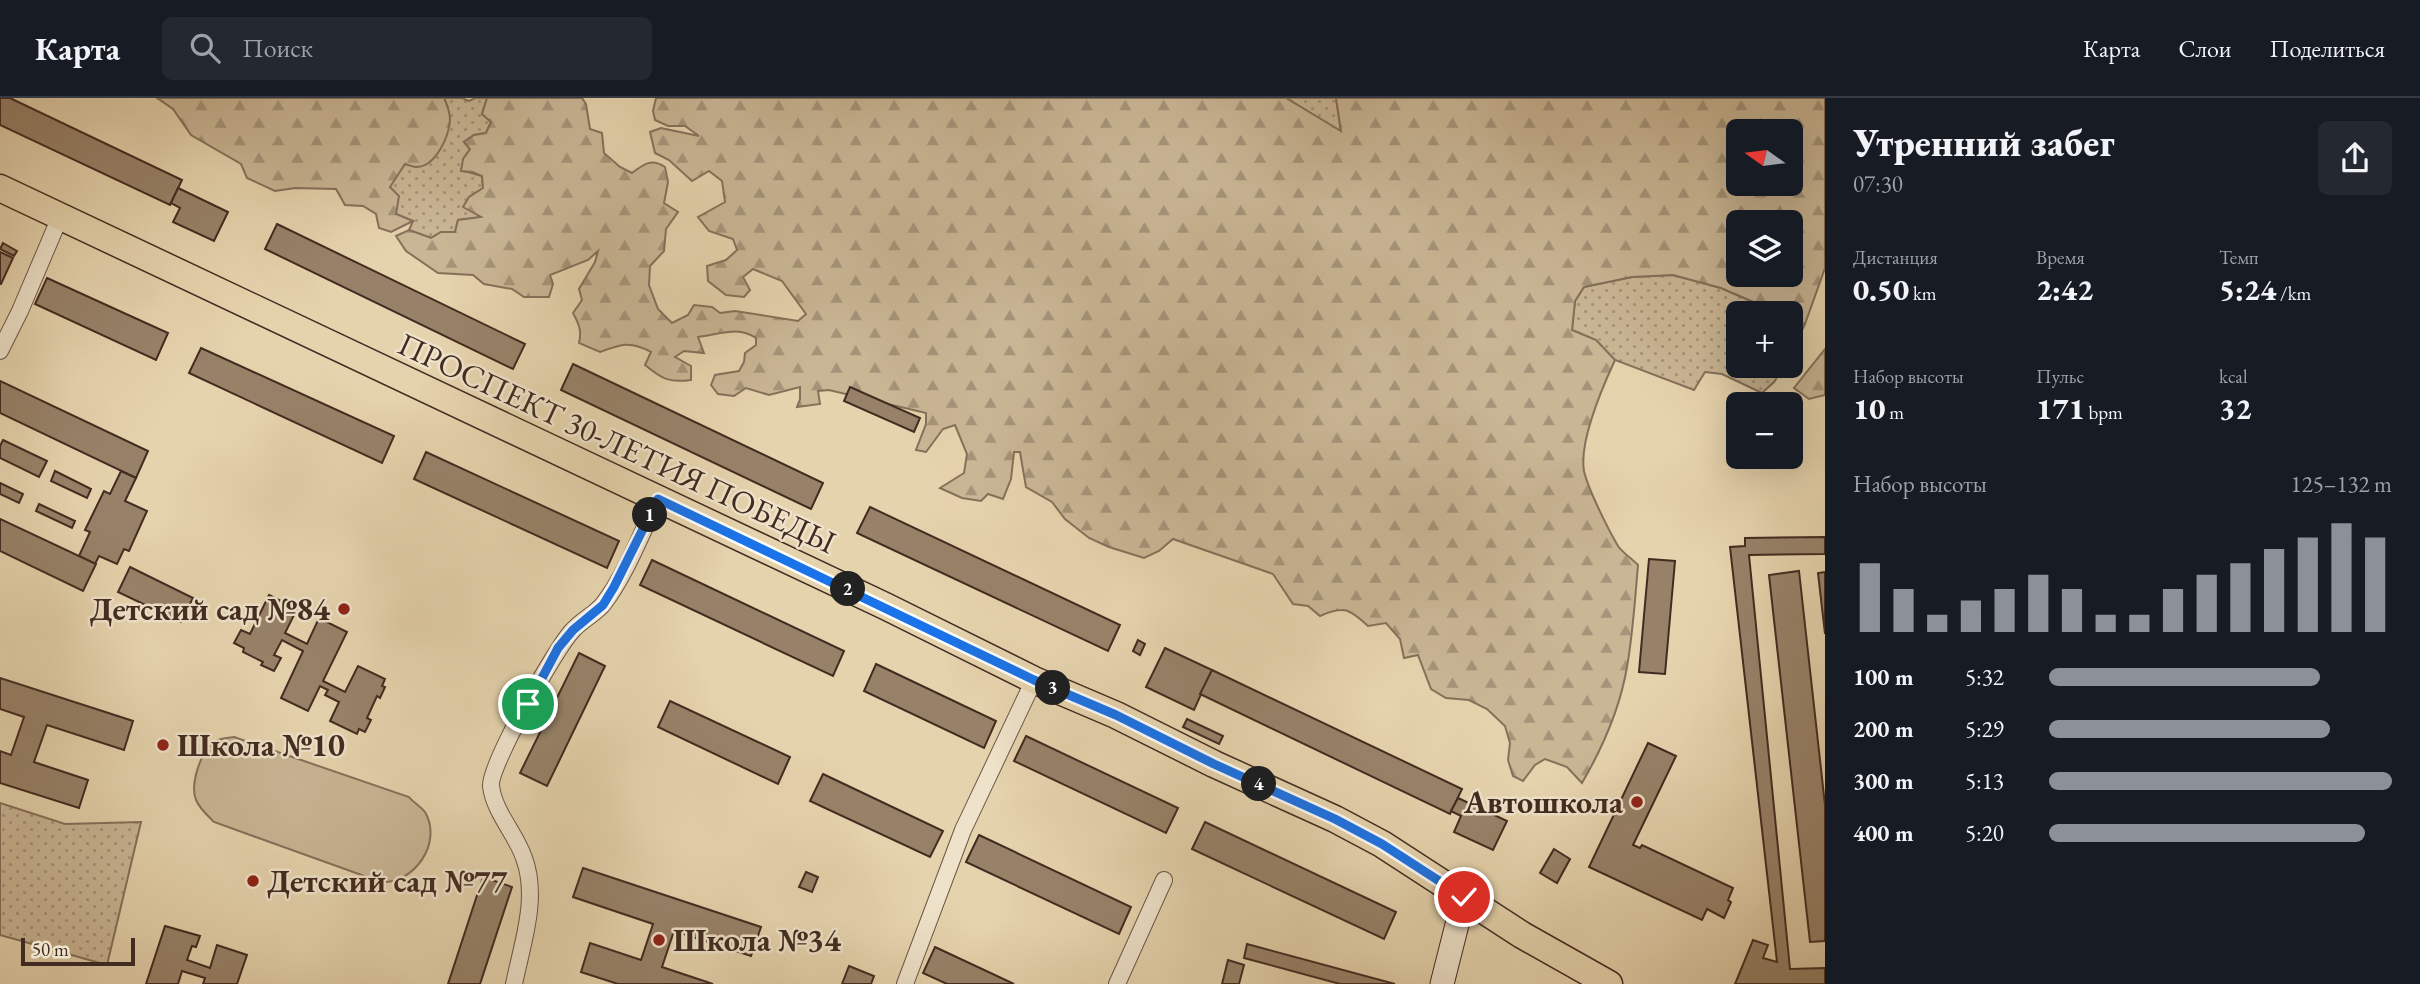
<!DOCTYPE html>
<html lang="ru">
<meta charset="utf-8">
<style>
body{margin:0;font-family:"EB Garamond",serif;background:#242831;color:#f1f3f6;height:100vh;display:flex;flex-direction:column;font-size:26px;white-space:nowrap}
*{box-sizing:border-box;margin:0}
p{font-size:23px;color:#9ea1a6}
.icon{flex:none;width:38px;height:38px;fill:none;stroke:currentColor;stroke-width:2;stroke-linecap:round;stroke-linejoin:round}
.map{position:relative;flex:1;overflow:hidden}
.side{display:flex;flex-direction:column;background:#171b24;width:595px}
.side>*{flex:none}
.needle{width:46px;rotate:284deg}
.tools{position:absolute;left:1726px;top:21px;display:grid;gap:14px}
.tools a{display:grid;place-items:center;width:77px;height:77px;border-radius:10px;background:#171b24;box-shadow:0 7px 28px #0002;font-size:35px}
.scale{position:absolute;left:21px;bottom:18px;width:114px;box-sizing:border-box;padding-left:7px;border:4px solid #422b20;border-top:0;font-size:19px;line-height:24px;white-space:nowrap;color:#422b20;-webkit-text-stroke:5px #eee2ca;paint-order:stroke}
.pin{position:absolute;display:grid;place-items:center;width:60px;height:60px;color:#fff;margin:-30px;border:4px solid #fff;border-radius:50%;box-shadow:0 2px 7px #0007}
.km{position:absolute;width:35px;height:35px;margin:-18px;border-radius:50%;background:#222;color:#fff;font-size:19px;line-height:35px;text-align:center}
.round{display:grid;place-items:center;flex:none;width:74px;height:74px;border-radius:10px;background:#242831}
.head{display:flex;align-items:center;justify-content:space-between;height:119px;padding:0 28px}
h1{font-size:38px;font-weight:800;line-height:52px}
.figures{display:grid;grid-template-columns:repeat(3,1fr);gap:10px;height:119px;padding:7px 28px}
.figures div{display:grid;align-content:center}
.figures b{font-size:30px;font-weight:800}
.figures small{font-size:19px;font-weight:400}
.figures p{font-size:19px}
.chart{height:196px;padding:14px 28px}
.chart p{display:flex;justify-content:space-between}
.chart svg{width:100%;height:126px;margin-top:7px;stroke:#8c9099;stroke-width:6}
ul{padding:0 28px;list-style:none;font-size:23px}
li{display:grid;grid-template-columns:112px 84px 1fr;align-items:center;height:52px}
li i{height:18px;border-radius:9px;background:#8c9099}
header{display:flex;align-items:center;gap:42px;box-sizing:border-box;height:98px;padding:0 35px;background:#171b24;border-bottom:2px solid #363941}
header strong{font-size:33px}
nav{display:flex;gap:38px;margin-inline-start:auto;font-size:24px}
.search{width:490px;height:63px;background:#242831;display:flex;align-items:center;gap:18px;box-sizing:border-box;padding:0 24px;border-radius:10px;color:#9ea1a6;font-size:26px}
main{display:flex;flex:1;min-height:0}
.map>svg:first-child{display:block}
.grass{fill:url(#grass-dots);stroke:#86705a;stroke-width:2}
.forest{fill:url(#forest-firs);stroke:#86705a;stroke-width:2;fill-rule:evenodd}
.garden{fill:#c9b695;stroke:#86705a;stroke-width:2}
.building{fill:#978269;stroke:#422b20;stroke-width:2}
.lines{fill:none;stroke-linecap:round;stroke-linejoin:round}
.street-casing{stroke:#6b5543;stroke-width:18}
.secondary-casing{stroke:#422b20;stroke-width:25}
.primary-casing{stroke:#422b20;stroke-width:29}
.street{stroke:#eee2ca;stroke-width:16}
.secondary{stroke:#eee2ca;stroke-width:23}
.primary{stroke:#e5d3ad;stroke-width:26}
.route-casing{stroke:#fff;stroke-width:14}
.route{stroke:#1a73e8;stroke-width:9}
.poi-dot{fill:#8f2418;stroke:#eee2ca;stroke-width:2.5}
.labels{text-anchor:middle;stroke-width:5;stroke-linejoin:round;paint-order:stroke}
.street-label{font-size:32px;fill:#422b20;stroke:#eee2ca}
.poi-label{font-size:32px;font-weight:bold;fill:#422b20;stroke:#eee2ca;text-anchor:start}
</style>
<header>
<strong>Карта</strong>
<div class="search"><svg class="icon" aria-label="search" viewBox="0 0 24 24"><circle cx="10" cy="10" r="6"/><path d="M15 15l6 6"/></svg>Поиск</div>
<nav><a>Карта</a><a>Слои</a><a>Поделиться</a></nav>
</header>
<main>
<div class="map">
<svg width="1825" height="886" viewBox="0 0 1825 886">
<defs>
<pattern id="grass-dots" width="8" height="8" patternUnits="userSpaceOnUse" patternTransform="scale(1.75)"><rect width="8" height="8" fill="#c9b695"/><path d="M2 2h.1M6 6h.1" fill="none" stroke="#a59479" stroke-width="1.8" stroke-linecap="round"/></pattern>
<pattern id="forest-firs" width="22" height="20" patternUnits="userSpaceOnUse" patternTransform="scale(1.75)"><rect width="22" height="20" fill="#c9b695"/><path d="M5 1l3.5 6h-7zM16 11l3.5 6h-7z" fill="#a59479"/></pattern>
</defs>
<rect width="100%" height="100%" fill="#e5d3ad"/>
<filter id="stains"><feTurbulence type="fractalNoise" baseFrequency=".00286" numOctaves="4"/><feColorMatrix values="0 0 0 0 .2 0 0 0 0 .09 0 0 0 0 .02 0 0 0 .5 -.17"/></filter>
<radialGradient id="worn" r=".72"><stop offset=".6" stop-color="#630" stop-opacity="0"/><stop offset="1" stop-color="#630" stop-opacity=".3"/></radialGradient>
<g class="grass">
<path d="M444,0H462L469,3L475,0H487L482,16L491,24L486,35L474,37L464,44L470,51L461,72L482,78L483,90L469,99L482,119L458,122L455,134H441L431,140L409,132L413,123L396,116L389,89L405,66L417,69L448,10Z"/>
<path d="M1286,0H1336L1341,34Z"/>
<path d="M1673,177L1721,190L1779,215H1738V268H1784L1774,284L1762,295L1722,276L1705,274L1694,292L1615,262L1596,242L1572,232L1575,203L1584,189L1632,179Z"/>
<path d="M1790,220L1805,226L1790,258Z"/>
<path d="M0,705L65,726L141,724L107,867L0,837Z"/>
</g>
<g class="forest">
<path d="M157,0H444C447,7 450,13 450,22C449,38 436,69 416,69C413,69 409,67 405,66L390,89L399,98L396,116L413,123L391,134L379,130L376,116L363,108L345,107L336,91L295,90L275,93L247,80L241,66L191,37L173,11Z"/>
<path d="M487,0H582L586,6L590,31L602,35L604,55L620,69L632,75C644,66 651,60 665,69L668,84L664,105L678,114L666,131L664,153L650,168L649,187L658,211L672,225L688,217L694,207L712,209L720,215L735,213L798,223L806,216L782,183L753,171L743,179L750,192L744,199L726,197L708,183L707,168L726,162L737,152L733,141L709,133L698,119L725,104L722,83L709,73L692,83L669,62L655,55L650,34L661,30L699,38L685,28H668L655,22L653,13L656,0H1286L1341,33L1336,0H1825V170L1805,226L1790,220V215H1779L1721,190L1673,177L1632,179L1584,189L1575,203L1572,232L1596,242L1615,262C1603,288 1579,344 1584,373C1588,391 1608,431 1618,448C1623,455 1632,461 1638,467C1635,501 1633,535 1627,569C1620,610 1603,649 1582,685L1567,669L1545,661L1535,667L1523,683L1513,678L1508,662L1510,645L1505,628L1487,611L1469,602L1446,600L1431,591L1418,557L1404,560L1400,541L1386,525L1368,528C1350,511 1344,507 1320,518L1308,508L1293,506L1273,476L1173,441L1159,453L1144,460L1109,449L1089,440L1065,421L1052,404L1026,389L1020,354H1014L1011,381L1003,401L988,396L981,403L962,400L940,390L964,375L967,356L955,327L943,331L926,354L916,352L926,326V315L829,292L818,293L820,306L797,309L800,301V289L769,297L746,290L734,298L718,296L711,287L715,277L739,273L744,264L745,255L756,247V240C738,227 718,237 698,239L704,255L684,253L675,259L691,268V282C669,285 662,281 645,267L651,254C630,243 622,246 600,254L579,245C582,233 579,226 573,215L582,202L579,191L595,164L598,153L588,162L550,177L553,186L549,199H524L512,191L484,186L473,177L438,175L406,153L396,138L409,132L431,140L441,134H455L458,122L481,119L463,109L469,99L483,90L482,78L472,74L461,73L463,61L470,51L464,44L474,37L486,35L491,24L482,16ZM1738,33H1790V86H1738ZM1738,124H1790V177H1738Z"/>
<path d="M1825,251V297L1809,301L1794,290Z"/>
</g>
<path class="garden" d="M234,639L409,699C413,704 421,709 425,714C443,745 414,786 381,784L214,724C207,717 200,711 196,702C190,687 200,655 213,645C219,640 226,640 234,639Z"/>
<g class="building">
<path d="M0,0H10L182,82L170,107L0,27Z"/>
<path d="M178,90L228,114L214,143L173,124L180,110L171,105Z"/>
<path d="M277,126L525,246L513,271L265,151Z"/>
<path d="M3,145L17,153L14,158L0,151Z"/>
<path d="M0,154L13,160L1,186H0Z"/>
<path d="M47,180L168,235L156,262L35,206Z"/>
<path d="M201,250L394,338L382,365L189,275Z"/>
<path d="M573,266L823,385L811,411L561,292Z"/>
<path d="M0,283L148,353L136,380L0,315Z"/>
<path d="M850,289L920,320L914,334L844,303Z"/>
<path d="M3,342L47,363L39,379L0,360V348Z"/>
<path d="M426,354L619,443L607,470L414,381Z"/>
<path d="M55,373L91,391L87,400L51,383Z"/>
<path d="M121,373L136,380L125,403L147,413L129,453L124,451L117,466L99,458L95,466L79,458L90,434L85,432L104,393L110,396Z"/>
<path d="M0,385L23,396L19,405L0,396Z"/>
<path d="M39,406L75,423L72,430L36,413Z"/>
<path d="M870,409L1120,527L1108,553L857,435Z"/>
<path d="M0,421L96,466L83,493L0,453Z"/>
<path d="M1825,439V456L1749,457L1790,871L1825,870V886H1735L1753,842L1768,847L1763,860L1777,864L1730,449L1745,448V440Z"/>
<path d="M1649,461L1675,463L1665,576L1639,574Z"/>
<path d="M652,462L844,553L833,578L640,487Z"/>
<path d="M130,469L193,500L181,524L118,494Z"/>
<path d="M1799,473L1825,707V843L1810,844L1769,477Z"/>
<path d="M1825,474V536L1818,475Z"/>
<path d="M269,497L297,511L285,535L307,546L319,520L347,534L323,583L345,594L358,568L385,581L382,588L385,589L380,600L377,598L367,620L371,622L365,634L359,631L357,636L330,623L339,604L325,597L328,592L320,588L308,613L281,600L303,553L282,542L274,557L281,560L274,573L261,567L263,564L243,554L244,550L234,545L241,532L250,536Z"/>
<path d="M1138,542L1145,546L1140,557L1133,553Z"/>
<path d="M1165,550L1212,572L1194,612L1146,589Z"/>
<path d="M579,555L605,568L547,688L520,675Z"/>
<path d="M876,566L996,623L984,650L864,593Z"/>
<path d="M1212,572L1462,691L1450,716L1200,596Z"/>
<path d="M0,580L133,623L124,652L47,627L34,664L88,682L79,710L0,685V653L11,657L24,619L0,611Z"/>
<path d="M670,603L790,659L778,686L658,629Z"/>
<path d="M1187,621L1223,638L1219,646L1183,629Z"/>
<path d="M1026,638L1178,710L1166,735L1014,663Z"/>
<path d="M1648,645L1676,658L1633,747L1640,750L1642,747L1733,790L1728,802L1731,804L1724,820L1707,811L1702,822L1589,769Z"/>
<path d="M823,676L943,733L930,759L810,703Z"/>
<path d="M1458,700L1507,723L1493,752L1454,734L1461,718L1451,713Z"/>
<path d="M1205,724L1396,814L1384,841L1192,751Z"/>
<path d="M979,737L1131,809L1119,836L966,764Z"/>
<path d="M1554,751L1570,761L1557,785L1540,775Z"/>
<path d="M583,770L761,829L751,858L674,833L662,869L713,886H618L581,874L590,845L641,862L653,826L573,799Z"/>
<path d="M806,774L818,779L812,794L799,789Z"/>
<path d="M483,779L512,789L480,886H448Z"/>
<path d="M165,828L200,838L196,849L192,848L187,862L210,870L217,847L247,857L237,886H203L205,880L182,873L178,886H146Z"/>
<path d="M1247,846L1395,886H1340L1244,860Z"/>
<path d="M935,849L1014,886H947L923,875Z"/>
<path d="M1228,862L1244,867L1239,886H1222Z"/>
<path d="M849,868L874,878L871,886H842Z"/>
</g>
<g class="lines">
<defs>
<g id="street">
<path d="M0,253L20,213L60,119"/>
<path d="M514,886C522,846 539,800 524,760C516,736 494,714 491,688C489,668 556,550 572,533C581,522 596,516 604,505C626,476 642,434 658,401"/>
<path d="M905,886L963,732L1034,582"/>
<path d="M1117,886L1164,782"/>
</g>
<path id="secondary" d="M1442,886L1464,799"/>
<path id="primary" d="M0,90L885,508L1034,582L1116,617L1214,666L1335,721L1382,746L1522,837L1609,886"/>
</defs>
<use href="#street" class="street-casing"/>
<use href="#secondary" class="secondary-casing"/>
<use href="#primary" class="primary-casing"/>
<use href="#street" class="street"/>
<use href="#secondary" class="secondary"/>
<use href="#primary" class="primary"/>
</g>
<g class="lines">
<defs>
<path id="route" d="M528,606L558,550L573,532L603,507L614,489L658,401L1034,582L1116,617L1214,666L1335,721L1382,746L1464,799"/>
</defs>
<use href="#route" class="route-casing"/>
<use href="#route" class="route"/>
</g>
<g class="poi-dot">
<circle cx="344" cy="511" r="7"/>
<circle cx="163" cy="647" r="7"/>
<circle cx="1637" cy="704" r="7"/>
<circle cx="253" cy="783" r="7"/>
<circle cx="659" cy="842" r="7"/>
</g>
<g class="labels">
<g class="street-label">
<text transform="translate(617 345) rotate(25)" y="11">ПРОСПЕКТ 30-ЛЕТИЯ ПОБЕДЫ</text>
</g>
<g class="poi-label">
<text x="330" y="522" text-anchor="end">Детский сад №84</text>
<text x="177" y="658">Школа №10</text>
<text x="1623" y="715" text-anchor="end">Автошкола</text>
<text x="267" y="794">Детский сад №77</text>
<text x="673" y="853">Школа №34</text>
</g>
</g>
<rect width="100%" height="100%" filter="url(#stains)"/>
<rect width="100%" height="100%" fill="url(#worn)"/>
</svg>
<div class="tools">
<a><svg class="needle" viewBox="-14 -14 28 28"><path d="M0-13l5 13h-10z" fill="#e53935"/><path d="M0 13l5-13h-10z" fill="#9ea1a6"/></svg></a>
<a><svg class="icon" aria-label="layers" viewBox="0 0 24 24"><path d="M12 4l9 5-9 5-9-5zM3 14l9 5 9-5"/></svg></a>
<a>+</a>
<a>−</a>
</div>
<div class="scale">50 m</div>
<div class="pin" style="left:528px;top:606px;background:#1e9e55"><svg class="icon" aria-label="arrive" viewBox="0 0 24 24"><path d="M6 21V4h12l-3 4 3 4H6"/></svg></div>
<div class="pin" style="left:1464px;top:799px;background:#d93025"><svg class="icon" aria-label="check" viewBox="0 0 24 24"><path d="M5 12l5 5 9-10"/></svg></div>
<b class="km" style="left:650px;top:417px">1</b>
<b class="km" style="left:848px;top:491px">2</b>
<b class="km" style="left:1053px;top:590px">3</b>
<b class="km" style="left:1259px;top:686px">4</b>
</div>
<section class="side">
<div class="head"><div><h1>Утренний забег</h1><p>07:30</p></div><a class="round"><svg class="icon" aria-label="share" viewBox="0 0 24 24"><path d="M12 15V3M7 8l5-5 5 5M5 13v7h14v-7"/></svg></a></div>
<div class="figures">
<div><p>Дистанция</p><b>0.50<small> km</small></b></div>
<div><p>Время</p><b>2:42</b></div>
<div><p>Темп</p><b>5:24<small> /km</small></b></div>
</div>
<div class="figures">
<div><p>Набор высоты</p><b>10<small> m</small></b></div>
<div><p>Пульс</p><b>171<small> bpm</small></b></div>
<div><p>kcal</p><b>32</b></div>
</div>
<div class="chart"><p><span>Набор высоты</span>125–132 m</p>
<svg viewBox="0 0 160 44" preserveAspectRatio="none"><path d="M5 44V20M15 44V29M25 44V38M35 44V33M45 44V29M55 44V24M65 44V29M75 44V38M85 44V38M95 44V29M105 44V24M115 44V20M125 44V15M135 44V11M145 44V6M155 44V11"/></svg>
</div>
<ul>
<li><b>100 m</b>5:32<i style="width:79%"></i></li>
<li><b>200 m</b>5:29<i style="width:82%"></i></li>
<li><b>300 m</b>5:13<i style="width:100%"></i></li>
<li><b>400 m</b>5:20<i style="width:92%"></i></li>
</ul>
</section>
</main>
